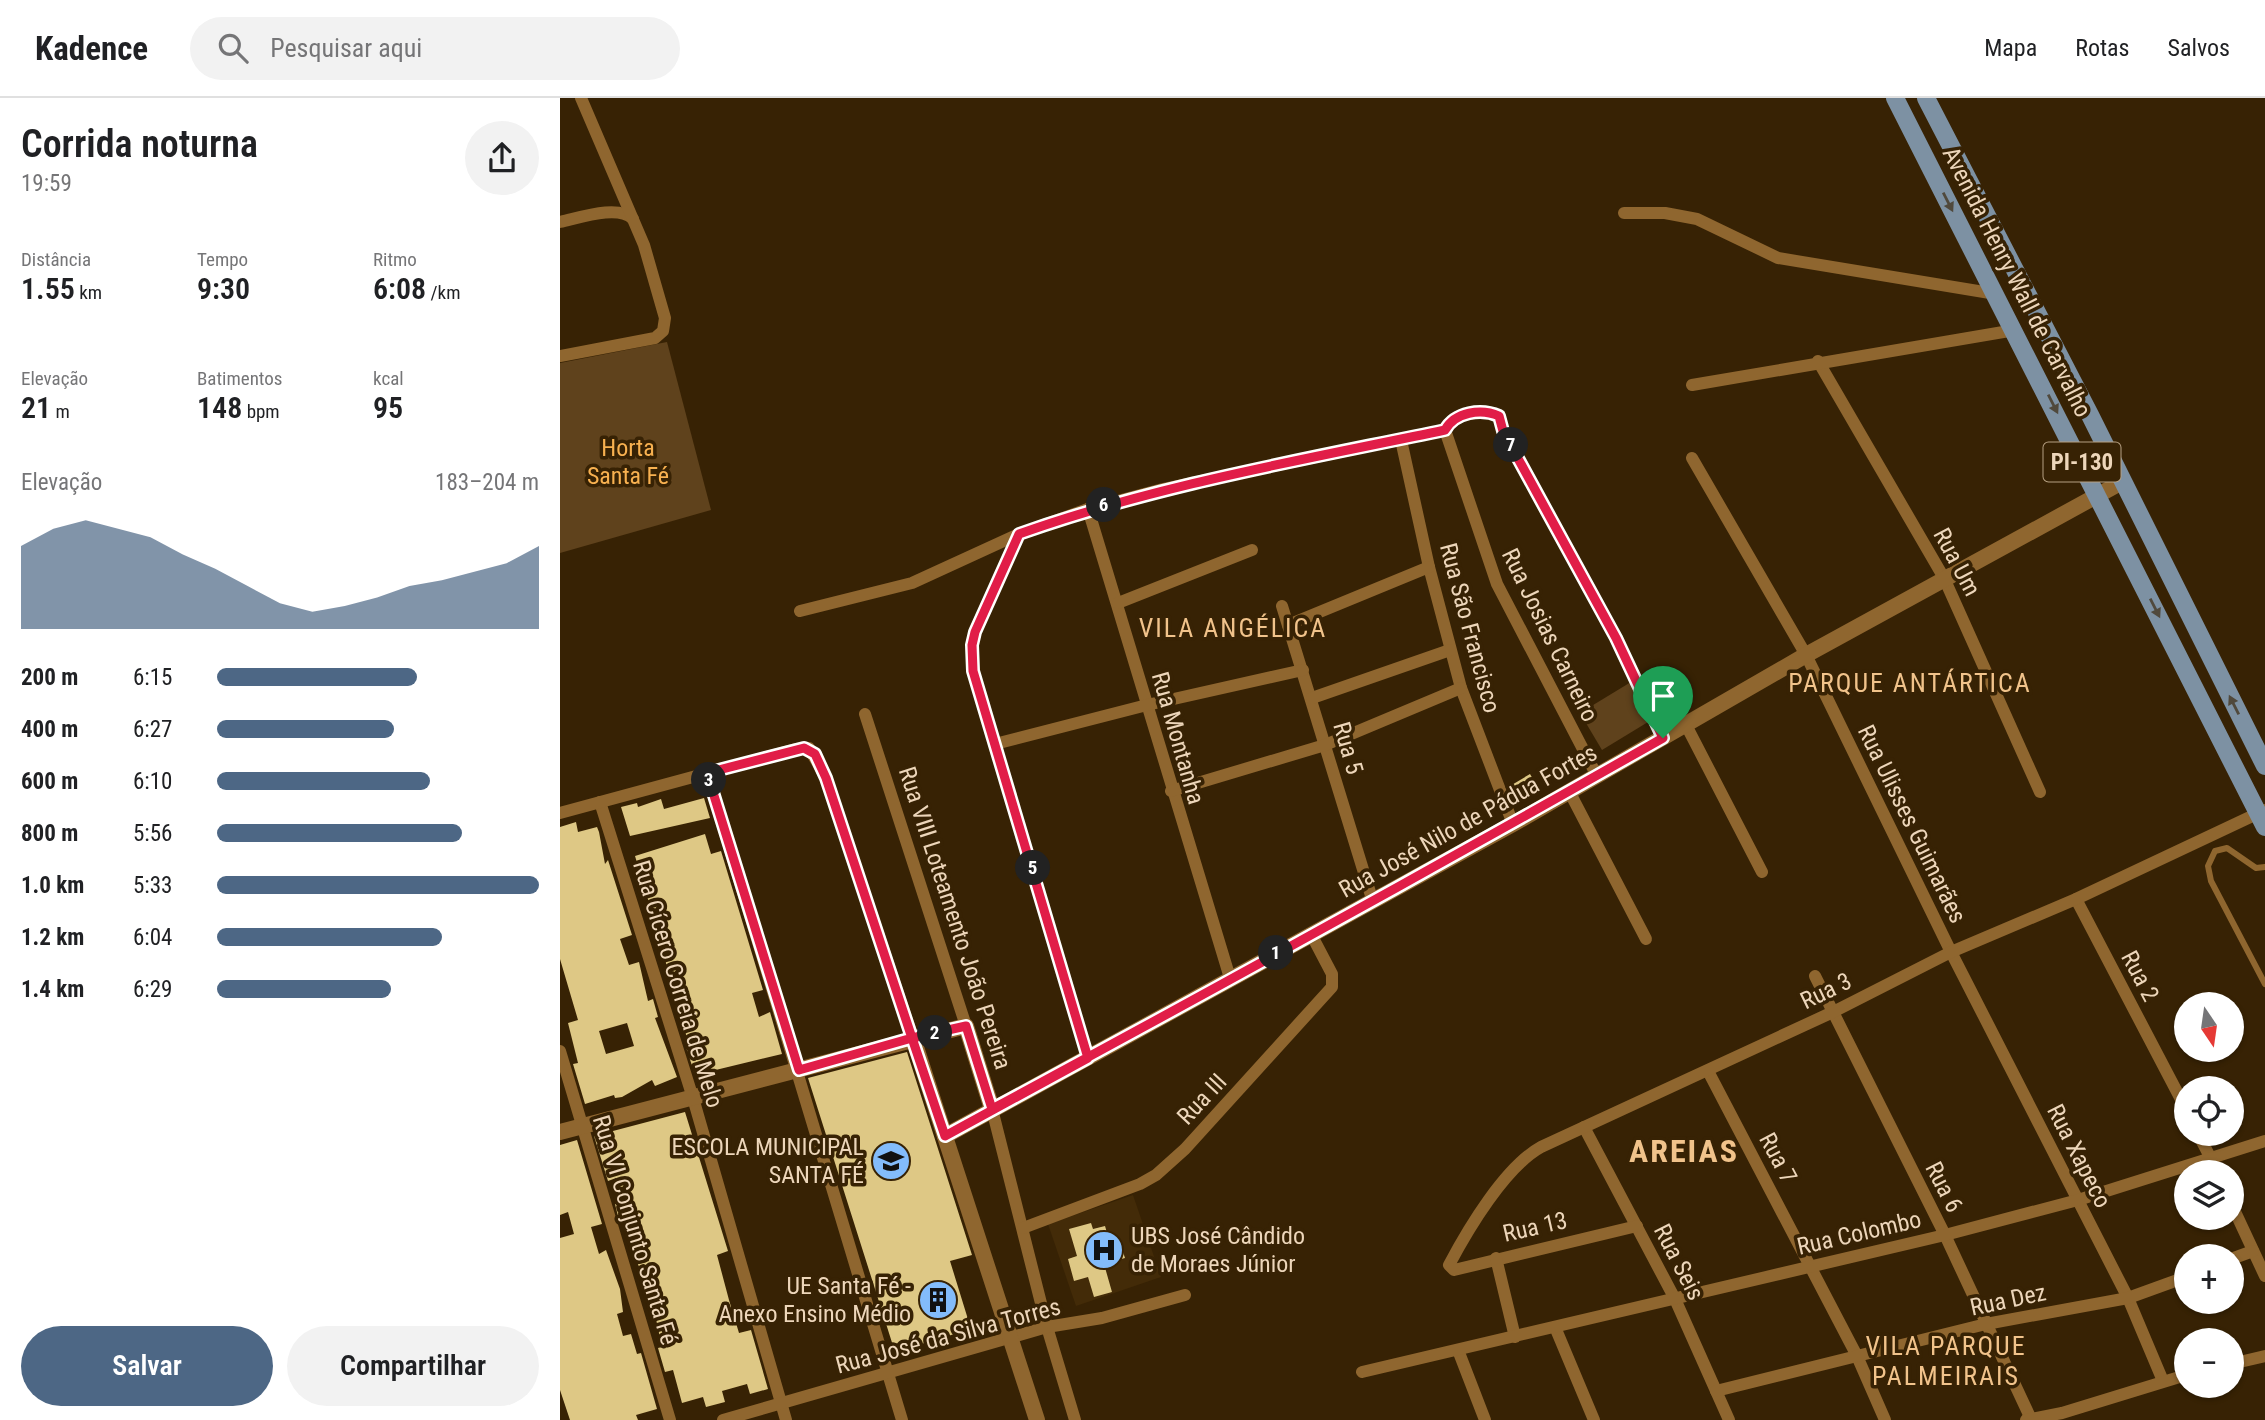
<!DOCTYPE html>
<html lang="pt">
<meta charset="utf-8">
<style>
body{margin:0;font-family:"Roboto Condensed",sans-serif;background:#f2f2f2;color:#202124;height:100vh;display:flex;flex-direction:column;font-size:26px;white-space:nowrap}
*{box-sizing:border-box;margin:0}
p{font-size:23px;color:#757577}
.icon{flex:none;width:38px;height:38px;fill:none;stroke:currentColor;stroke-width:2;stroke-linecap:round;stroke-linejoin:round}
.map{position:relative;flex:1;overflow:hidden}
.sheet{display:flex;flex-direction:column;background:#fff;width:560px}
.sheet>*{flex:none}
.needle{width:46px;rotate:167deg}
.buttons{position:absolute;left:1614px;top:894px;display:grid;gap:14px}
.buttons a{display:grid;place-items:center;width:70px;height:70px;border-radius:50%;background:#fff;box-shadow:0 2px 5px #0004;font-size:35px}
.pin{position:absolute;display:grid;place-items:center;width:60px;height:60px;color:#fff;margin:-72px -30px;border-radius:50% 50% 50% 0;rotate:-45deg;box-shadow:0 0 7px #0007}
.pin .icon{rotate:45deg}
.km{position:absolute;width:35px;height:35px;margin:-18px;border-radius:50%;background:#222;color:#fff;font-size:19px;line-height:35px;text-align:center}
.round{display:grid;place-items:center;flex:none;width:74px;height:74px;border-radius:37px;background:#f2f2f2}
.head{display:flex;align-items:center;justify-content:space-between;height:119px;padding:0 21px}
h1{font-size:38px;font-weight:600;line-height:52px}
.metrics{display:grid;grid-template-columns:repeat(3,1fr);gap:10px;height:119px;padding:7px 21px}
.metrics div{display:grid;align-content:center}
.metrics b{font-size:30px;font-weight:600}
.metrics small{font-size:19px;font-weight:400}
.metrics p{font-size:19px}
.chart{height:196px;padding:14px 21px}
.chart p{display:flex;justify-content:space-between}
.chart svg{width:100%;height:126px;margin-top:7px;fill:#4d6785;opacity:.7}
.button{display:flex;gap:14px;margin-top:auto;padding:14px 21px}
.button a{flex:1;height:80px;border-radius:42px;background:#4d6785;color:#fff;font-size:28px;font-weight:600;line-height:80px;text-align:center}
.button a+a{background:#f2f2f2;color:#202124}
ul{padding:0 21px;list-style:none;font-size:23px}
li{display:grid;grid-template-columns:112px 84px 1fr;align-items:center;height:52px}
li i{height:18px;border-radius:9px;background:#4d6785}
header{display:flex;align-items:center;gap:42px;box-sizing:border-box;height:98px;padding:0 35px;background:#fff;border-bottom:2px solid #e0e0e0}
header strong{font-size:33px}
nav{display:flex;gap:38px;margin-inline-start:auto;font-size:24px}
.search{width:490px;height:63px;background:#f2f2f2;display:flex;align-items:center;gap:18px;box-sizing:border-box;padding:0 24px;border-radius:38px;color:#757577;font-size:26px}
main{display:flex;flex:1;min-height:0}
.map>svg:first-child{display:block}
.built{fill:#432b08}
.green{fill:#5f421c}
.building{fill:#dec885;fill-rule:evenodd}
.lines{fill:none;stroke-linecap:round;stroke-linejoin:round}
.service{stroke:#8f662f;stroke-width:6}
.minor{stroke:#8f662f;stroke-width:12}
.tertiary{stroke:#8f662f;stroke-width:16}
.primary{stroke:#7d91a3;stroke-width:18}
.oneway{fill:#50493c}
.route-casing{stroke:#fff;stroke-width:14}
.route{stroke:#e11d48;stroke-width:9}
.labels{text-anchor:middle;stroke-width:7;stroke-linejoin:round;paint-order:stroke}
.shield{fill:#372204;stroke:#b6a083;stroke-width:2}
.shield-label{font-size:23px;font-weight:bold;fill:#edd6ba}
.street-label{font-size:24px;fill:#edd6ba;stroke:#372204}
.park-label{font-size:24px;fill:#f8b150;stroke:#372204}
.poi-label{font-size:24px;fill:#edd6ba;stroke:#372204;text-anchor:end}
.neighbourhood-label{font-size:26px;letter-spacing:2px;fill:#f1c38b;stroke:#372204}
.district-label{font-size:32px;font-weight:bold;letter-spacing:2px;fill:#f1c38b;stroke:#372204}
</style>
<header>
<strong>Kadence</strong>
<div class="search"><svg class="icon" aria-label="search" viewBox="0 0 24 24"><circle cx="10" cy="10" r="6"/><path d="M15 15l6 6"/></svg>Pesquisar aqui</div>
<nav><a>Mapa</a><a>Rotas</a><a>Salvos</a></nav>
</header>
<main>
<section class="sheet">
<div class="head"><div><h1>Corrida noturna</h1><p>19:59</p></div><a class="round"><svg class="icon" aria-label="share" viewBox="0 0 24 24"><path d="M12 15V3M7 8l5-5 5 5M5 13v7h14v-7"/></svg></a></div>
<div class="metrics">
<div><p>Distância</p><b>1.55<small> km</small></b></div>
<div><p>Tempo</p><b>9:30</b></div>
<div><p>Ritmo</p><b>6:08<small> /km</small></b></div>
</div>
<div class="metrics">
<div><p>Elevação</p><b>21<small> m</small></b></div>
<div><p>Batimentos</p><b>148<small> bpm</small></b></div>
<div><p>kcal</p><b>95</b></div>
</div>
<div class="chart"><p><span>Elevação</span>183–204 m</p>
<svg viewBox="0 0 160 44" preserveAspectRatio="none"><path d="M0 44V15L10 9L20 6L30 9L40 12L50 18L60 23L70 29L80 35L90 38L100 36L110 33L120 29L130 27L140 24L150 21L160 15V44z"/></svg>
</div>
<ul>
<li><b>200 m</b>6:15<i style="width:62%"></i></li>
<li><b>400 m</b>6:27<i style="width:55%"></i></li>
<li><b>600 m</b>6:10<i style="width:66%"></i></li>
<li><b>800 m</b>5:56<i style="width:76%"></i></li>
<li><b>1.0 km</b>5:33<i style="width:100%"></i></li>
<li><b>1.2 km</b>6:04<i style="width:70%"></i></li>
<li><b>1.4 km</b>6:29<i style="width:54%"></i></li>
</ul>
<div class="button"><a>Salvar</a><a>Compartilhar</a></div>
</section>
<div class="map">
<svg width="1705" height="1322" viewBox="0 0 1705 1322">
<rect width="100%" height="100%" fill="#372204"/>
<path class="built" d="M573,1097L601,1179L516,1208L488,1126Z"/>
<g class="green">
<path d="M107,244L151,412L0,455V265Z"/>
<path d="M1071,584L1093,621L1042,652L1020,615Z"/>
</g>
<g class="building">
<path d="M970,676L979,692L959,704L950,688Z"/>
<path d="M144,700L150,720L70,738L61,709L77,705L78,709L101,701L104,711Z"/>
<path d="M16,724L18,734L37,729L39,734L45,766L48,762L72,837L60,841L69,867L79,864L88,903L93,901L98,919L95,920L117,979L95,988L92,982L62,999L55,1000L54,997L25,1006L13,966L18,965L8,925L18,922L0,861V729ZM67,925L74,948L46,956L39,933Z"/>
<path d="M145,736L151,756L161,753L203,892L192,895L199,919L210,914L222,956L135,977L125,946L128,945L121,916L115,894L112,895L104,855L75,758Z"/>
<path d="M347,954L412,1157L390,1163L411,1231L335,1254L248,980Z"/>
<path d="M125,1014L168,1153L157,1157L169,1202L179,1235L191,1232L208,1291L190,1296L187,1286L162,1293L165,1304L146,1309L143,1299L122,1305L113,1272L105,1274L98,1250L102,1249L93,1207L78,1166L89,1163L84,1141L77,1119L62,1124L59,1122L55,1106L63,1104L56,1080L48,1083L34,1038Z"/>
<path d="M17,1042L42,1126L31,1129L39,1156L46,1152L60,1191L63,1214L57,1216L63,1238L71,1236L77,1256L81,1255L97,1311L76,1317L78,1322H10L0,1292V1140L14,1136L8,1114L0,1117V1047Z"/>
<path d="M531,1125L533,1131L545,1128L550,1145L559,1142L565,1160L544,1166L552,1194L534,1199L528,1179L514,1183L508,1161L517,1158L509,1131Z"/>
</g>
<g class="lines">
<g class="service">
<path d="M886,331C895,314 922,310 939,318"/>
<path d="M1705,769L1696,770L1667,750L1655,753L1648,768L1651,783L1705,886"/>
</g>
<g class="minor">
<path d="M1064,115H1105L1137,121L1218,160L1436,196"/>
<path d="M0,124C19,120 58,106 73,121"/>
<path d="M0,258L95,240L103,233L105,220L84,147L21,0"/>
<path d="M1258,263L1384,480L1480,694"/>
<path d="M1132,287L1455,232"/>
<path d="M939,318L943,333L1056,540L1103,640"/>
<path d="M841,342L869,469L901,590L953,726"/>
<path d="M1132,360L1246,557L1391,854L1568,1200L1603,1283"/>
<path d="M528,411L670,880"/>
<path d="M459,436L415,533L412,547L413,573L528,960"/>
<path d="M558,505L692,452"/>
<path d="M722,508L813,804"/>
<path d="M240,513L352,485L459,436L528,411L603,391L885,332L937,486L1037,678"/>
<path d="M728,527L869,469"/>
<path d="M752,600L890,552"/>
<path d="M305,616L406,928"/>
<path d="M1126,627L1202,774"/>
<path d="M435,646L587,607L743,572"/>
<path d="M147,675L342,1322"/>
<path d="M611,693L765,647L901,590"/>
<path d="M1009,693L1086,841"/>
<path d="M40,704L133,1000L226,1322"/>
<path d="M0,715L236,651L249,650L266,680L353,940"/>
<path d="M1516,801L1626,1011"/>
<path d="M1255,878L1385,1137L1471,1321"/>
<path d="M0,953L110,1322"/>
<path d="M1148,973L1297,1258L1325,1322"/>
<path d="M432,1011L487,1229L515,1322"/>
<path d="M1024,1029L1115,1201L1169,1322"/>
<path d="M1638,1036L1658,1074"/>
<path d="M1671,1105L1705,1178"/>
<path d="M1077,1128L894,1172L889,1167C908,1131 945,1069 981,1049L1273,914L1391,854L1516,801L1705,712"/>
<path d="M463,1130L580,1086L596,1077L625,1051L772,889V876L751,836"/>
<path d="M936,1160L955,1239"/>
<path d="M1671,1161L1693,1153"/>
<path d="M995,1229L1034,1322"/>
<path d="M898,1252L925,1322"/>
<path d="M1671,1266L1705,1258"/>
<path d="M802,1274L1385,1137L1518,1102L1705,1043"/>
<path d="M1156,1293L1426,1226L1568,1200L1626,1179"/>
<path d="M163,1322L487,1229L542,1220L625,1197"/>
<path d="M1466,1322L1502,1315L1626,1277"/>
</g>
<g class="tertiary">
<path d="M353,940L477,1322"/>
<path d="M0,1034L406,928L432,1011"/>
<path d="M385,1038L953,726L1246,557L1562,384"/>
</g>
<g class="primary">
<path d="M1335,0L1705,729"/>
<path d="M1366,0L1530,317L1705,668"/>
</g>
</g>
<defs><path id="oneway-solid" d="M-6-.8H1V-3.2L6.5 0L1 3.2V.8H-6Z" transform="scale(1.75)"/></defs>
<g class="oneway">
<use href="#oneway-solid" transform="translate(1388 104) rotate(63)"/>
<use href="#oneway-solid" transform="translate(1493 306) rotate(63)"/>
<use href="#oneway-solid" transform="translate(1595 510) rotate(63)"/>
<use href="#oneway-solid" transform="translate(1674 607) rotate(-117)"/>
</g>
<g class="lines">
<defs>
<path id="route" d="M1103,640C881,766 657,890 432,1011L406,928L352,940L266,680L255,656L244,650L147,675L239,972L352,940L385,1038L528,960L413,573L412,547L415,534L459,436C597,387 742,362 885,332C895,314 921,310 939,318L943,333L1056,540L1103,640"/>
</defs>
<use href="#route" class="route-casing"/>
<use href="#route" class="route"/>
</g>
<defs>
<symbol id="school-disc" viewBox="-11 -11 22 22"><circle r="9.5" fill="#83bcfb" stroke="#372204"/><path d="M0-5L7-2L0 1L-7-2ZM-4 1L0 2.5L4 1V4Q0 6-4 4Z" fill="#111"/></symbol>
<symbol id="hospital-disc" viewBox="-11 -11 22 22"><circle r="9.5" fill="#83bcfb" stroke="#372204"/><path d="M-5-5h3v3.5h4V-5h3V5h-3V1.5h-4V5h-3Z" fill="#111"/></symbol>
<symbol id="building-disc" viewBox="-11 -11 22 22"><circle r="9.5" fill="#83bcfb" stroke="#372204"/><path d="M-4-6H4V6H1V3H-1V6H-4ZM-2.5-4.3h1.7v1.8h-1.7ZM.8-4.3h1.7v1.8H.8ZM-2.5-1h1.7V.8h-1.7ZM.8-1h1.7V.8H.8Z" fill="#111"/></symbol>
</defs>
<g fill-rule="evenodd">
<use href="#school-disc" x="309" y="1041" width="44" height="44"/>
<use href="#hospital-disc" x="522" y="1130" width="44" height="44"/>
<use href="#building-disc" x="356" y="1180" width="44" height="44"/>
</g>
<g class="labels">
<rect class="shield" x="1483.5" y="344.5" width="77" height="39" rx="5"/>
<g class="shield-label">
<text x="1522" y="372">PI-130</text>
</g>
<g class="street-label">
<text transform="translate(1457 184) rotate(63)" y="8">Avenida Henry Wall de Carvalho</text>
<text transform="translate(1397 464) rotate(62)" y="8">Rua Um</text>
<text transform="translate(910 530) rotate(75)" y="8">Rua São Francisco</text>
<text transform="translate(990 537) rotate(64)" y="8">Rua Josias Carneiro</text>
<text transform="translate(618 640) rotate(74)" y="8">Rua Montanha</text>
<text transform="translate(788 650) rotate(74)" y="8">Rua 5</text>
<text transform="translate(908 723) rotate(-29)" y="8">Rua José Nilo de Pádua Fortes</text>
<text transform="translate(1352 726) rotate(64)" y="8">Rua Ulisses Guimarães</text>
<text transform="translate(395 820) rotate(72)" y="8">Rua VIII Loteamento João Pereira</text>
<text transform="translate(1580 878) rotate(62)" y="8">Rua 2</text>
<text transform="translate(118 886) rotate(73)" y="8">Rua Cícero Correia de Melo</text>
<text transform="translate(1266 893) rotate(-26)" y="8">Rua 3</text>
<text transform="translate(642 1001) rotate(-47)" y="8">Rua III</text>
<text transform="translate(1519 1058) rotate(63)" y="8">Rua Xapeco</text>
<text transform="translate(1218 1060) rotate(62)" y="8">Rua 7</text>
<text transform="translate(1384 1089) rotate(63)" y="8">Rua 6</text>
<text transform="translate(975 1129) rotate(-13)" y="8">Rua 13</text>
<text transform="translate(75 1132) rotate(73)" y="8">Rua VI Conjunto Santa Fé</text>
<text transform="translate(1299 1135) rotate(-13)" y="8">Rua Colombo</text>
<text transform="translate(1119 1164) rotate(63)" y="8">Rua Seis</text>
<text transform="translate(1448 1202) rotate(-12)" y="8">Rua Dez</text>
<text transform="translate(388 1238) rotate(-15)" y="8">Rua José da Silva Torres</text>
</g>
<g class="park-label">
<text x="68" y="358">Horta<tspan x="68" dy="28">Santa Fé</tspan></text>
</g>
<g class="poi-label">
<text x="304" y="1057">ESCOLA MUNICIPAL<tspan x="304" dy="28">SANTA FÉ</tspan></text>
<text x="571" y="1146" text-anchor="start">UBS José Cândido<tspan x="571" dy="28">de Moraes Júnior</tspan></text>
<text x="351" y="1196">UE Santa Fé -<tspan x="351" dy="28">Anexo Ensino Médio</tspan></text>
</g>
<g class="neighbourhood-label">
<text x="673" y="539">VILA ANGÉLICA</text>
<text x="1350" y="594">PARQUE ANTÁRTICA</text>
<text x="1386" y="1257">VILA PARQUE<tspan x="1386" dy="30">PALMEIRAIS</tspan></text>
</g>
<g class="district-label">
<text x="1124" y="1064">AREIAS</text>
</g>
</g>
</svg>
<div class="buttons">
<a><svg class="needle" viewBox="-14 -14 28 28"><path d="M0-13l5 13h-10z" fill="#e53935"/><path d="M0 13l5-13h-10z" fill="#757577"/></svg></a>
<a><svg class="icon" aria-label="locate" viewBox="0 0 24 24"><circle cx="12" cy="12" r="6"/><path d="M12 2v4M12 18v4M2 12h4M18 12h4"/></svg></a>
<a><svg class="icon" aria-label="layers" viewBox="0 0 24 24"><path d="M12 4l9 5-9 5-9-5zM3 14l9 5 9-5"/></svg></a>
<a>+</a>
<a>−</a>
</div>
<div class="pin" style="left:1103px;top:640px;background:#1e9e55"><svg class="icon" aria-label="arrive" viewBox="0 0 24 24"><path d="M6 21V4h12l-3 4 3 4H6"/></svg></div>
<b class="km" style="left:716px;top:855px">1</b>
<b class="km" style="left:375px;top:935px">2</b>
<b class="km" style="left:149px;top:682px">3</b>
<b class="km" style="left:473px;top:770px">5</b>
<b class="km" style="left:544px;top:407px">6</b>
<b class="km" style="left:951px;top:347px">7</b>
</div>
</main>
